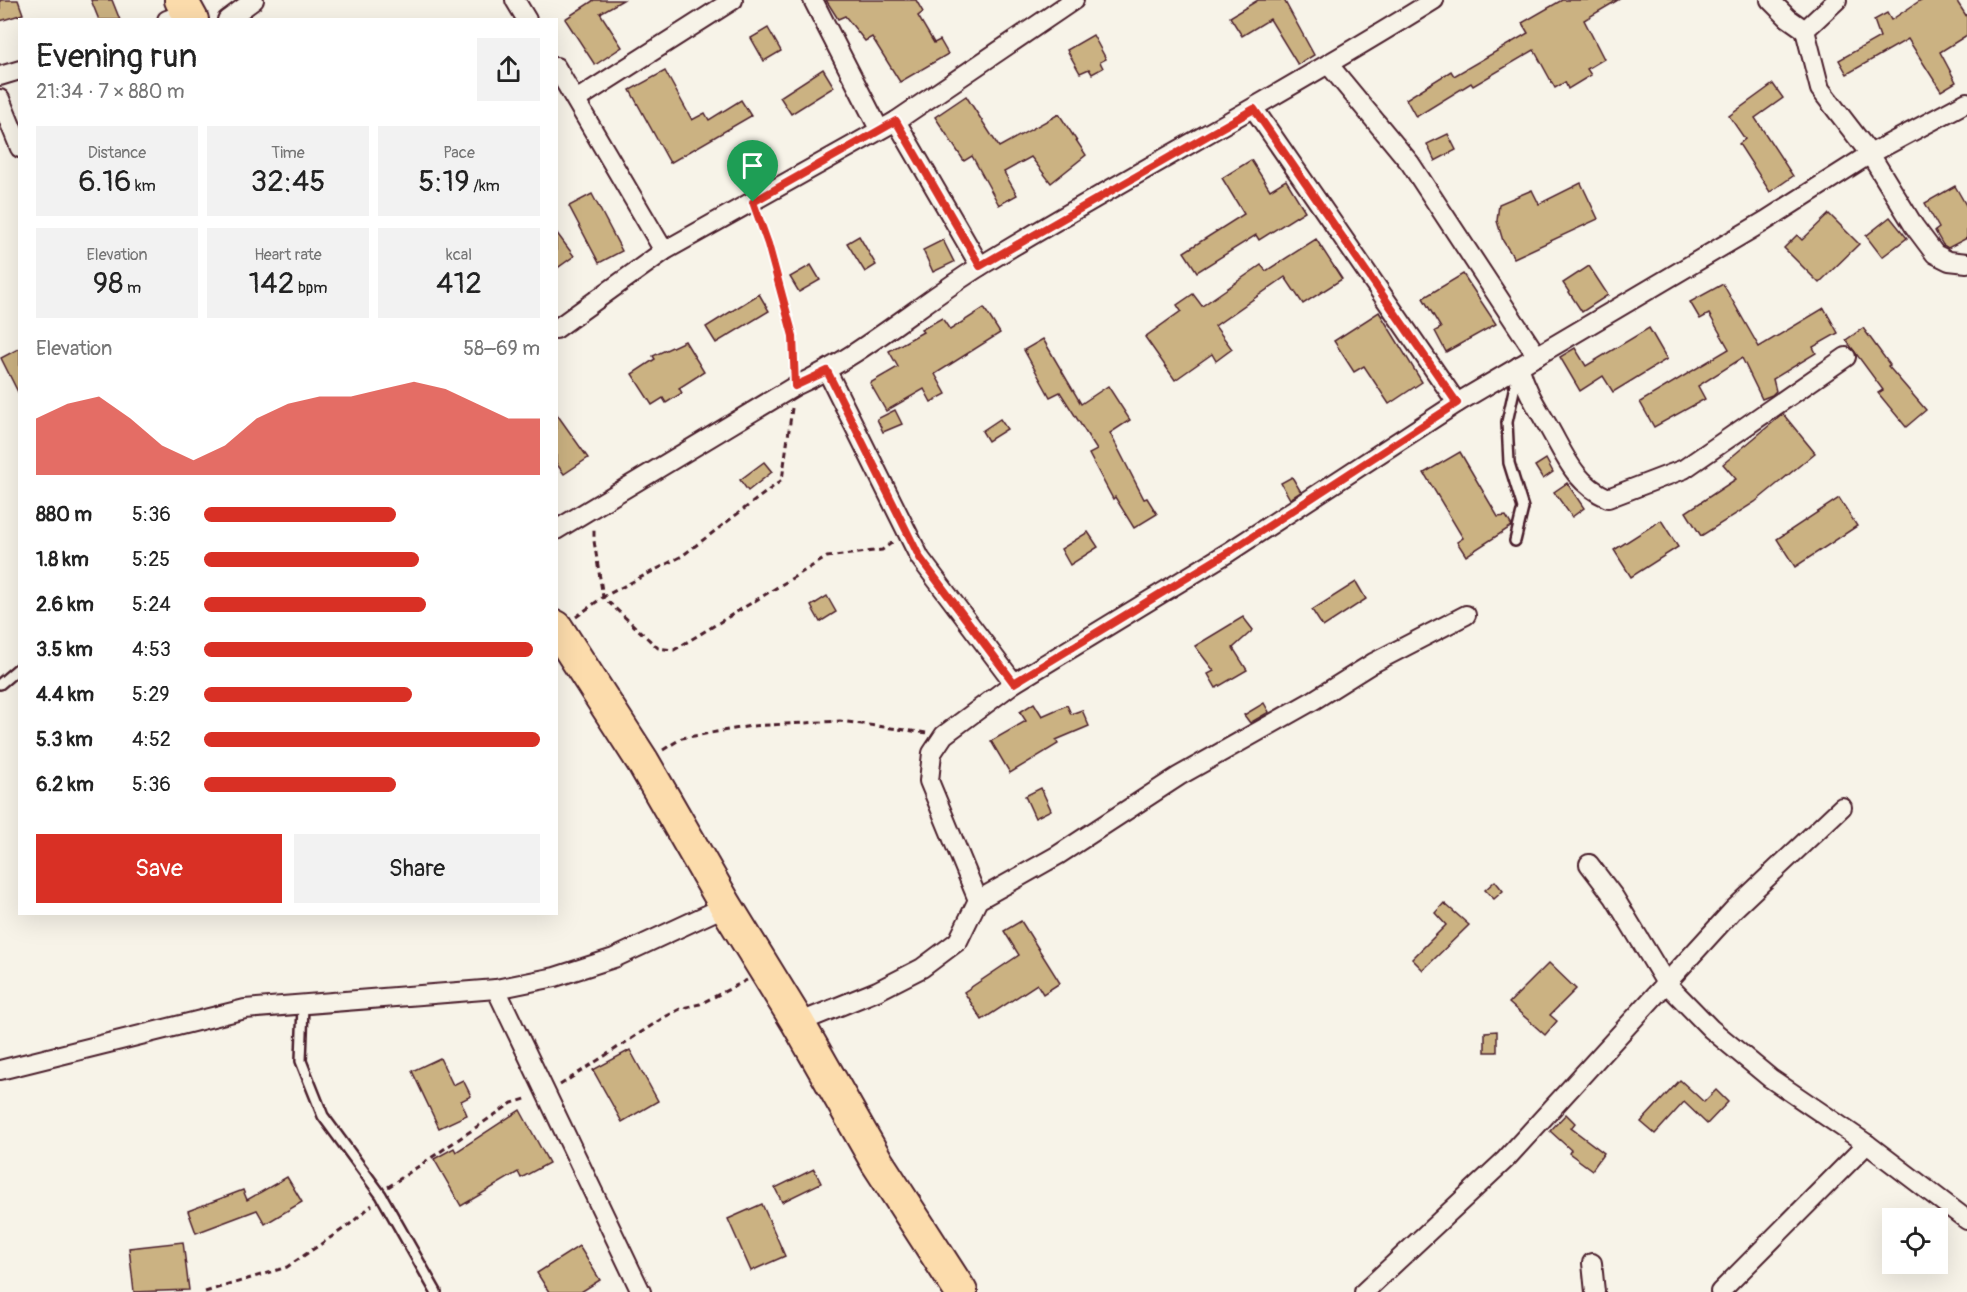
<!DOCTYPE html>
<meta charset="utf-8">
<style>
body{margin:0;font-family:Pangolin,sans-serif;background:#f2f2f2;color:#222;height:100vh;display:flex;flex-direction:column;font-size:22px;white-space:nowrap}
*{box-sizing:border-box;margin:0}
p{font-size:20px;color:#767676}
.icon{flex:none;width:33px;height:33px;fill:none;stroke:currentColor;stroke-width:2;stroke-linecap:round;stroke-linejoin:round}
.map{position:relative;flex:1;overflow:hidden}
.details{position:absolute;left:18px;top:18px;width:540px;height:897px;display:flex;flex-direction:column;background:#fff;border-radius:0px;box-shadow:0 6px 24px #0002}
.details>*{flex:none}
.controls{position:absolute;left:1882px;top:1208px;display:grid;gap:12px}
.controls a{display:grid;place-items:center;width:66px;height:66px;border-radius:0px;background:#fff;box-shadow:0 6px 24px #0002;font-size:30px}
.pin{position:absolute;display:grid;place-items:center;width:51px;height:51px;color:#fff;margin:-62px -26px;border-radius:50% 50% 50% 0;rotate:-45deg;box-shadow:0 0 6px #0007}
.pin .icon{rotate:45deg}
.round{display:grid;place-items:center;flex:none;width:63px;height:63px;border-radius:0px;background:#f2f2f2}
.headline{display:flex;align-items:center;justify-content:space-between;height:102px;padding:0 18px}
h1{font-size:33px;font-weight:600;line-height:45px}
.stats{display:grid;grid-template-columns:repeat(3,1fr);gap:9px;height:102px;padding:6px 18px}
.stats div{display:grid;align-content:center;border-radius:0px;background:#f2f2f2;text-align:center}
.stats b{font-size:30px;font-weight:600}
.stats small{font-size:16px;font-weight:400}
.stats p{font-size:16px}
.chart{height:168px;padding:12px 18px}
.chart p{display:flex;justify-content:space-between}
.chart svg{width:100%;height:108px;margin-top:6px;fill:#d93025;opacity:.7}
.primary-button{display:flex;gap:12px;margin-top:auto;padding:12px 18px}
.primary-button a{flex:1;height:69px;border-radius:0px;background:#d93025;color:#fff;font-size:24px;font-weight:600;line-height:69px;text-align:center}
.primary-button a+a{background:#f2f2f2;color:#222}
ul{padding:0 18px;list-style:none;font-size:20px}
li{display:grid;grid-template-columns:96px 72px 1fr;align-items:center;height:45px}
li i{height:15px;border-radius:8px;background:#d93025}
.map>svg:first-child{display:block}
.building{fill:#cbb282;stroke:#4a1f2b;stroke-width:1.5}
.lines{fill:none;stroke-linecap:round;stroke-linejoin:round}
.lane-casing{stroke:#4a1f2b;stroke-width:14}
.street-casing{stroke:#4a1f2b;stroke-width:22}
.highway-casing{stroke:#4a1f2b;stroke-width:36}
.path{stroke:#4a1f2b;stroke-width:3;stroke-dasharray:6 4.5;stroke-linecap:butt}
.lane{stroke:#f7f3e8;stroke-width:9}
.street{stroke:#f7f3e8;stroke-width:18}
.highway{stroke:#fcdcac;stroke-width:32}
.route-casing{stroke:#fff;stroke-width:12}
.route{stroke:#d93025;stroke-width:8}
</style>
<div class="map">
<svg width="1967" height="1292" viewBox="0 0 1967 1292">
<rect width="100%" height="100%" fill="#f7f3e8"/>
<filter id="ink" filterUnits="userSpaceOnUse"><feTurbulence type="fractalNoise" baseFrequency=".0167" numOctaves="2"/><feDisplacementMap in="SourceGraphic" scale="12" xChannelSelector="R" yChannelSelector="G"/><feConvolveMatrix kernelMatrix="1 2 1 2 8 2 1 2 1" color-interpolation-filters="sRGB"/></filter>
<g filter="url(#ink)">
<g class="building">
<path d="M0,0H18L23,14L0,21Z"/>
<path d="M91,0H112L120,20H99Z"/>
<path d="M594,0H623L600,13L622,47L595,65L565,19Z"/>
<path d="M826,0H916L923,12L918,16L934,43L940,40L948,54L900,82L872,37L865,41L845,16L838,19Z"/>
<path d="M1258,0H1284L1314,55L1298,65L1270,19L1242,36L1230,17Z"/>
<path d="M1562,0H1618L1584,20L1604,59L1587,69L1591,75L1568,89L1565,82L1555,88L1534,50L1473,86L1471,83L1416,117L1406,99L1451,71L1454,76L1528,33L1522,23Z"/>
<path d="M1921,0H1956L1967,17V35L1940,52L1956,82L1941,91L1908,39L1847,74L1839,60L1880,37L1874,20L1887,13L1891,20Z"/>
<path d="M768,28L781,51L764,61L751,38Z"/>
<path d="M1093,35L1106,59L1100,62L1103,68L1092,74L1089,69L1080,73L1067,50Z"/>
<path d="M823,69L834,87L791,114L780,97Z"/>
<path d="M665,71L692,120L705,113L709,120L741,100L751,116L670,163L630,90Z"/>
<path d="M1773,84L1783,98L1755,118L1793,176L1770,192L1739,144L1745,139L1729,116Z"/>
<path d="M966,96L999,147L1059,114L1086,155L1051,183L1031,157L1004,172L1017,195L999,205L972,156L964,161L935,117Z"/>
<path d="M1448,134L1456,150L1435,161L1427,144Z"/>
<path d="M1251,160L1270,190L1286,180L1305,211L1259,240L1256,235L1197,272L1184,252L1244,214L1222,178Z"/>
<path d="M1581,183L1598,219L1514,258L1503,241L1497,221L1499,204L1532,190L1539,204Z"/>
<path d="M1955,186L1967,207V238L1948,248L1943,245L1935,231L1939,228L1925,203Z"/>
<path d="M592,194L622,251L599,263L569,206Z"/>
<path d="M1829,214L1859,244L1819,283L1784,248L1797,235L1802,240Z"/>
<path d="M1890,217L1907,238L1882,257L1866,236Z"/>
<path d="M556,232L574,256L556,269Z"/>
<path d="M859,236L876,265L865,272L847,243Z"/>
<path d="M1316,239L1342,279L1303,304L1285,277L1215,326L1232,349L1216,361L1212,354L1175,380L1145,337L1181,311L1177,305L1193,294L1202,306L1261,265L1266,271Z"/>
<path d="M943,240L954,262L933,272L923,250Z"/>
<path d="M811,265L820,280L799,292L790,277Z"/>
<path d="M1589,266L1608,295L1582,312L1563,283Z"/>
<path d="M1463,274L1496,324L1446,352L1435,331L1441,328L1423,298Z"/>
<path d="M1723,284L1759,347L1824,308L1838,333L1813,347L1816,353L1773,379L1776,391L1772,395L1762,399L1742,358L1698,386L1705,399L1654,427L1640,402L1729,349L1709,314L1700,319L1690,302Z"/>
<path d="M759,294L769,311L716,343L706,327Z"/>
<path d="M984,308L1000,333L935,374L946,394L931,402L924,389L886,411L870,383L898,367L889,351L923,332L921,330L942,318L950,330Z"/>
<path d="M1379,312L1422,382L1389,404L1364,366L1354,372L1334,341Z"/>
<path d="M1649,328L1667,359L1613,392L1603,376L1580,391L1560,357L1575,348L1586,366Z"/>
<path d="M1863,328L1890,365L1888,366L1926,410L1906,427L1878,393L1883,390L1846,340Z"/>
<path d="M1043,339L1081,404L1108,386L1130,420L1110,433L1144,499L1147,498L1157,514L1134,528L1115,497L1113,499L1089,454L1097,450L1060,392L1050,397L1024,350Z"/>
<path d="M685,341L704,372L679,388L682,393L666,403L663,398L652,405L632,374L655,359L653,356Z"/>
<path d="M20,348V396L1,358Z"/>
<path d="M895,410L902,424L883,432L877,419Z"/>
<path d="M556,413L588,458L564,474L556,463Z"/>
<path d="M1783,414L1815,453L1755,502L1701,536L1686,512L1736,479L1723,464Z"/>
<path d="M1000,419L1007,429L988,441L982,431Z"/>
<path d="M1460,452L1498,517L1506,516L1512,526L1466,556L1457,542L1463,538L1424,473Z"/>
<path d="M1546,459L1553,472L1543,479L1535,466Z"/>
<path d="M764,462L772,472L748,491L740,480Z"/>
<path d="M1292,477L1301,492L1290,499L1281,483Z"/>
<path d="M1567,483L1584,508L1572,517L1554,492Z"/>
<path d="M1839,498L1857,526L1795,567L1777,539Z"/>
<path d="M1661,520L1678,547L1631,577L1614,550Z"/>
<path d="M1088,532L1098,547L1070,565L1061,549Z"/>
<path d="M1356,582L1366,599L1323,627L1312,610Z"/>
<path d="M827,596L836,612L820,622L811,606Z"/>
<path d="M1243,617L1253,630L1233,648L1247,670L1216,688L1208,674L1214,671L1195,646Z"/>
<path d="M1034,703L1042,716L1067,705L1071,714L1082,710L1089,726L1056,740L1058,744L1010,773L991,741L1026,721L1020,712Z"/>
<path d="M1264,703L1269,712L1250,723L1244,715Z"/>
<path d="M1041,788L1051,810L1035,818L1025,796Z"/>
<path d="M1495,881L1503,891L1494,899L1485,890Z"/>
<path d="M1444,903L1469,925L1423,970L1412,959L1446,925L1435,913Z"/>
<path d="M1021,921L1060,983L1043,994L1037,984L982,1020L964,992L1019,955L1004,931Z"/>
<path d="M1549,963L1576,989L1550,1015L1557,1021L1545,1035L1509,1003Z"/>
<path d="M1497,1031V1052H1485V1032Z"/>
<path d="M630,1050L658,1101L622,1122L593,1070Z"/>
<path d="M440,1058L453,1085L463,1080L471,1096L461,1101L467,1115L439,1128L412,1071Z"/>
<path d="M1680,1080L1704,1102L1716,1090L1728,1102L1707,1124L1684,1102L1655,1134L1641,1122Z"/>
<path d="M520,1110L549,1163L521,1178L518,1172L461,1206L434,1159L454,1148L456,1152Z"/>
<path d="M1566,1114L1575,1123L1571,1128L1604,1153L1592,1170L1569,1153L1571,1150L1550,1131Z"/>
<path d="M814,1169L821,1183L782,1202L775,1188Z"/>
<path d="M287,1177L302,1202L265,1224L257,1210L196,1233L188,1211L243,1190L247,1200Z"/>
<path d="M762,1204L785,1256L751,1271L728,1219Z"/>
<path d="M183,1242L189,1290L134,1292L129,1248Z"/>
<path d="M579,1246L600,1280L581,1292H549L537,1273Z"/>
</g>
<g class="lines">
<defs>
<g id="lane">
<path d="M1515,541L1523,508L1509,463L1507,422L1518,372"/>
<path d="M0,684L20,667"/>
<path d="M303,1005L301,1061L323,1116L381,1195L436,1292"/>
</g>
<g id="street">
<path d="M515,0L527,20"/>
<path d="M813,0L879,129"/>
<path d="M1770,0L1788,18L1805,30L1820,89L1870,154L1914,226L1935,254L1949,261L1967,263"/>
<path d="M167,20L188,12"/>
<path d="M227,20L254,0"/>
<path d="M1805,30L1837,0"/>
<path d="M1329,65L1410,163L1537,356"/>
<path d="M556,67L664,251"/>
<path d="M0,76L20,70"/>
<path d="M0,99L20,148"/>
<path d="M576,100L733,0"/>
<path d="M1254,109L1457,403"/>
<path d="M896,121L980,266"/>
<path d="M556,329L664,251L896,121L1074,0"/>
<path d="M1519,366C1526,389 1533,401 1545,421C1564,452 1572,482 1608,498L1684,469L1846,357"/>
<path d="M827,371L920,558L1014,683"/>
<path d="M556,530L795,386C863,355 919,304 982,265C1131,174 1286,93 1434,0"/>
<path d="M1589,864L1614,897L1666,983L1711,1029L1770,1078L1867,1144L1967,1220"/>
<path d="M978,900L929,781L932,753L944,735L1014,683L1229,552L1457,403L1765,221L1870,154L1967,102"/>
<path d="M496,989L641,1292"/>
<path d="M798,1023L877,991L922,968L958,941L978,900L1058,855L1179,776L1314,700L1373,663L1466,615"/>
<path d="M0,1070L245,1009L496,989L555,977L614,958L726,906"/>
<path d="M1592,1263L1595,1292"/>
<path d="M1364,1292L1505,1160L1734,909L1842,807"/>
<path d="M1720,1292L1867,1144"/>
</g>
<g id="highway">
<path d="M181,0L192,20"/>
<path d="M556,627L643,762L726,906L798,1023L877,1162L961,1292"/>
</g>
</defs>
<use href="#lane" class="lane-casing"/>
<use href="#street" class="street-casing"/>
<use href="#highway" class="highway-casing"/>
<g class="path">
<path d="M758,218L793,336L794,368"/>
<path d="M792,408L782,480L682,556L603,597L658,648L674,650L827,557L882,550L893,542"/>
<path d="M576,617L603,597L594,541V527"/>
<path d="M663,750L682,738L751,726L840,721L927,733"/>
<path d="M560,1085L663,1018L682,1008L700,1004L747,980"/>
<path d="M388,1187L512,1103L529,1098"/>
<path d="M205,1292L287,1267L349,1225L372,1205"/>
</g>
<use href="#lane" class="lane"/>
<use href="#street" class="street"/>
<use href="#highway" class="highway"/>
</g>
</g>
<g class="lines" filter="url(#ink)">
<defs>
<path id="route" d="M1254,109L1457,403L1229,552L1014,683L920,558L827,371L795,386L793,336L768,244L753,202L896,121L980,266Z"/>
</defs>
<use href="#route" class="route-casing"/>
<use href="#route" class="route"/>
</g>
</svg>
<div class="controls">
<a><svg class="icon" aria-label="locate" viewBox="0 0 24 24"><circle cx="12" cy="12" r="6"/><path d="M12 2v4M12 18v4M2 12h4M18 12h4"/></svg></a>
</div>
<div class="pin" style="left:753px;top:202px;background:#1e9e55"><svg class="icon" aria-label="arrive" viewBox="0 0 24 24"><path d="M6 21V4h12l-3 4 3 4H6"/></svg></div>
<section class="details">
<div class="headline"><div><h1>Evening run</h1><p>21:34 · 7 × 880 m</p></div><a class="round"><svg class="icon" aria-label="share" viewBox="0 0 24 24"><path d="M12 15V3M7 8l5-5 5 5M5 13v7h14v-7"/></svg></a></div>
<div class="stats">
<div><p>Distance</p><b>6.16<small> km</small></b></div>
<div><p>Time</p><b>32:45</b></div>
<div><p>Pace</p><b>5:19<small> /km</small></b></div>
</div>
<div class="stats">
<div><p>Elevation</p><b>98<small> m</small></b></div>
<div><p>Heart rate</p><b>142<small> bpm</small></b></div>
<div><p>kcal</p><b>412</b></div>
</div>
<div class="chart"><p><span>Elevation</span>58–69 m</p>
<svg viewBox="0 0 160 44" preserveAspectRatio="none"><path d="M0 44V21L10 15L20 12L30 21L40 32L50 38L60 32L70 21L80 15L90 12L100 12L110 9L120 6L130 9L140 15L150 21L160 21V44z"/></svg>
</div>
<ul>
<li><b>880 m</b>5:36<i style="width:57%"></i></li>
<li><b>1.8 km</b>5:25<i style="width:64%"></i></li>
<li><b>2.6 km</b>5:24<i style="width:66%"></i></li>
<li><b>3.5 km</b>4:53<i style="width:98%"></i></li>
<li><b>4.4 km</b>5:29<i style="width:62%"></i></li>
<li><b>5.3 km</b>4:52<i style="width:100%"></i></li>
<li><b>6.2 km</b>5:36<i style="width:57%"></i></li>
</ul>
<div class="primary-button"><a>Save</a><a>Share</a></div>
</section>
</div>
